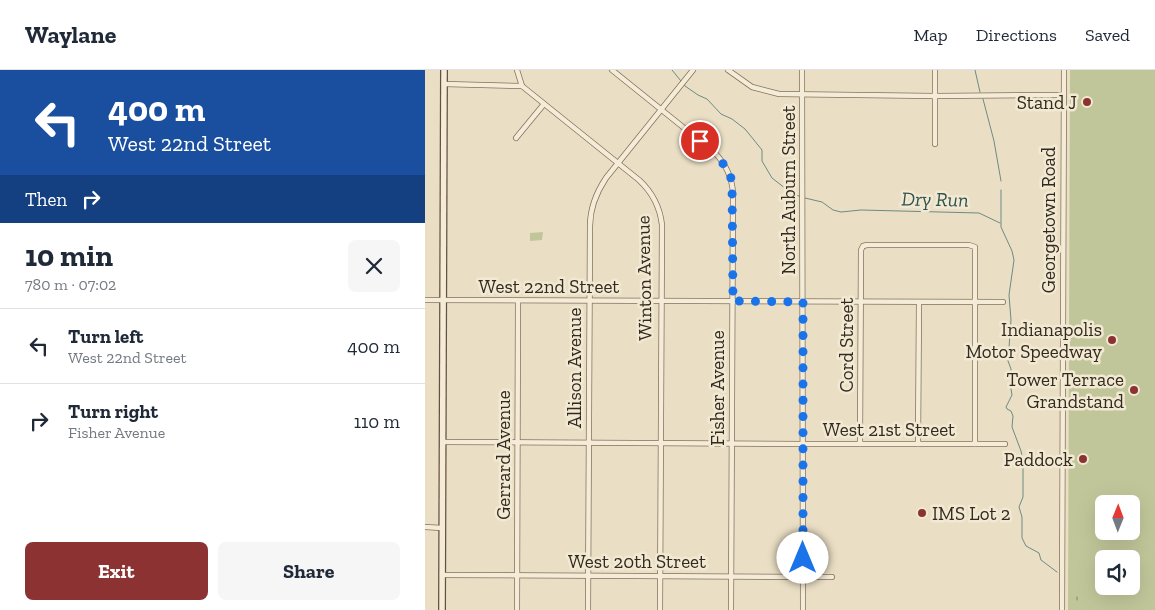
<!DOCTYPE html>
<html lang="en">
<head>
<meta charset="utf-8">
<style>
  body { margin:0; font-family:"Zilla Slab",serif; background:#f6f6f7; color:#1f2937; height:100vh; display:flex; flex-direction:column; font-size:19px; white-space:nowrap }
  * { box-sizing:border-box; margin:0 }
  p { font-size:16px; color:#747a83 }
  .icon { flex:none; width:28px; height:28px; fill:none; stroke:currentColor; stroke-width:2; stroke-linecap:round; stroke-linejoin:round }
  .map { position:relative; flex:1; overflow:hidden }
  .drawer { display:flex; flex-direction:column; background:#fff; width:425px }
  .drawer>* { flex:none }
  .guide { background:#1a4fa0; color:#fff; overflow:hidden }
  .needle { width:32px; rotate:1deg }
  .tools { position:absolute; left:670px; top:425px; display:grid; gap:10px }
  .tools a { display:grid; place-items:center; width:45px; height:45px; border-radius:8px; background:#fff; box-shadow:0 5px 20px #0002; font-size:25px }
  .pin { position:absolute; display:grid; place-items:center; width:42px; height:42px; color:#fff; margin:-21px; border:2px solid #fff; border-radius:50%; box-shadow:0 1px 5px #0007 }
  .me { position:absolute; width:55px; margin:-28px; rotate:0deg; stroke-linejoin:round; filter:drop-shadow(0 0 4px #0008) }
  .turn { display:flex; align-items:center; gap:18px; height:105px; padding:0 25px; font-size:22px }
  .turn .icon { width:65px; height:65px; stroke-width:2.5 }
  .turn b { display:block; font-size:35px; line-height:42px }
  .then { display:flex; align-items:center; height:48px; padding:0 25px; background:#0003; gap:10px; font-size:19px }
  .round { display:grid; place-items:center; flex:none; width:52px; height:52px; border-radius:8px; background:#f6f6f7 }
  .overview { display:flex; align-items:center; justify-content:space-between; height:85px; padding:0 25px }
  h1 { font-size:30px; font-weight:700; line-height:38px }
  .button { display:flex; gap:10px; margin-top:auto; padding:10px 25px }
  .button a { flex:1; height:58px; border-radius:8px; background:#8c3233; color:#fff; font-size:20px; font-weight:700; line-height:58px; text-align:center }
  .button a+a { background:#f6f6f7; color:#1f2937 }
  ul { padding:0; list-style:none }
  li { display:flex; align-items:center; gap:15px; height:75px; padding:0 25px; border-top:1px solid #e0e1e3 }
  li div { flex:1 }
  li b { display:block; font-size:19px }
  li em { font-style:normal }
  header { display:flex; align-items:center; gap:30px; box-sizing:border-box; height:70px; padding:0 25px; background:#fff; border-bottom:1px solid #e0e1e3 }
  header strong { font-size:24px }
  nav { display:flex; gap:28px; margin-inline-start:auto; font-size:18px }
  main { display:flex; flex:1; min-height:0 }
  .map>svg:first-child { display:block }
  .green { fill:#c1c69a; fill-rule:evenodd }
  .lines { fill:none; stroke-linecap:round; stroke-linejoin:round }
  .stream { stroke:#6e8a83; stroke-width:1 }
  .street-casing { stroke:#83715d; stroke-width:6 }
  .secondary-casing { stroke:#645240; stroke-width:8 }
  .street { stroke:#f5ecd7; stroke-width:4.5 }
  .secondary { stroke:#f5ecd7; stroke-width:5.5 }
  .route { stroke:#1a73e8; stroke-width:9; stroke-dasharray:0 16.2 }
  .poi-dot { fill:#8c3233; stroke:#f2e9d3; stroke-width:2 }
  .labels { text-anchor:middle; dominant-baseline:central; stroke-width:5; stroke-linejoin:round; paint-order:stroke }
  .poi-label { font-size:19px; fill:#34291f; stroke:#f2e9d3; text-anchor:end }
  .street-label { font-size:19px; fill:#34291f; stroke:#f2e9d3 }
  .water-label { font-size:20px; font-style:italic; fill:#305250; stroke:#f2e9d3 }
</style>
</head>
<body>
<header>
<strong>Waylane</strong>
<nav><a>Map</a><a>Directions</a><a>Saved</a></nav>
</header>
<main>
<section class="drawer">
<div class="guide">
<div class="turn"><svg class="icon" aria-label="left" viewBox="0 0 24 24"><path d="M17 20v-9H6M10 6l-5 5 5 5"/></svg><div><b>400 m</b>West 22nd Street</div></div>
<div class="then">Then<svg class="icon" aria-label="right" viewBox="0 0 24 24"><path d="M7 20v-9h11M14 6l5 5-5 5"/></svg></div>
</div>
<div class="overview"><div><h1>10 min</h1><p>780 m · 07:02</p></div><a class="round"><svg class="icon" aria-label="close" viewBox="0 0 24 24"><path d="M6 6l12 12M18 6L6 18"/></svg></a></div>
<ul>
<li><svg class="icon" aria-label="left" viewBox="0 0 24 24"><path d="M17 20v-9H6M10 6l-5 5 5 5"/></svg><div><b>Turn left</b><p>West 22nd Street</p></div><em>400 m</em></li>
<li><svg class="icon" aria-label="right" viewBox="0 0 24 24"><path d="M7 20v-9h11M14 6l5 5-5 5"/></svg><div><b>Turn right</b><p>Fisher Avenue</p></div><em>110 m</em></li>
</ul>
<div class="button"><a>Exit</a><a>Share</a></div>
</section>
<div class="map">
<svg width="730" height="540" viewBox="0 0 730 540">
  <rect width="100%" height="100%" fill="#eadfc5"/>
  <g class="green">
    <path d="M 645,0 L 730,0 L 730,540 L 643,540 ZM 679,434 L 706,434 L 706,461 L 679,461 ZM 679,489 L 706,489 L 706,516 L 679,516 Z"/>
    <polygon points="118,162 117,170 105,171 105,163"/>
  </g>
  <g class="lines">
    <g class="stream">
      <polyline points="247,0 260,16 273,25 282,29 296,44 307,49 320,59 337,80 337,91 347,108 365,122 376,127"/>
      <polyline points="550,0 555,22"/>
      <polyline points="558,29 569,71 576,111"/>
      <polyline points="576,120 576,157 587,181 589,190 584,225 586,250 583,291 586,299 585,313 587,325 581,337 582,339 586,341 588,346 587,357 596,381 598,391 598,427 594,437 597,447 597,468 601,476 614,483 616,490 632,502"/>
      <polyline points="380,128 397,132 408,140 416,142 436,140 554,143 575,153"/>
      <polyline points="652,530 652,527"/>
    </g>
    <g class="street-casing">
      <g id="street">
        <polyline points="92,0 97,16"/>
        <path d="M 187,0 L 289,82 C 301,94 307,107 308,123 L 306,540"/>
        <polyline points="303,0 327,17 354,24 510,26 638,25"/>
        <polyline points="377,0 378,540"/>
        <polyline points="510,0 510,74"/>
        <path d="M 19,14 L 97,16 L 214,110 C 227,122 235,137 237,155 L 235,540"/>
        <polyline points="91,68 119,34"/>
        <polyline points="0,230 578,232"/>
        <polyline points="18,372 379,374 580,374"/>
        <polyline points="435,374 436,180 438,176 442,175 544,175 550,177 550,374"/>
        <polyline points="493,374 494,232"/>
        <polyline points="0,457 17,458"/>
        <polyline points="17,505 407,507"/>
        <polyline points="92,540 93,231"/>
        <path d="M 163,540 L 165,156 C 165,138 171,123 181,108 L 268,0"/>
        <polyline points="637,540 639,0"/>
      </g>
    </g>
    <g class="secondary-casing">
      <polyline id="secondary" points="17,540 19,0"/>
    </g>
    <use href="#street" class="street"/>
    <use href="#secondary" class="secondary"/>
  </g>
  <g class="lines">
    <path class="route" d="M 275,71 C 289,83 301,93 307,111 L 308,231 L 378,232 L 378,488"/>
  </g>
  <g class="poi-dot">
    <circle cx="662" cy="32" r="5"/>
    <circle cx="687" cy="270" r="5"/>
    <circle cx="709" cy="320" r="5"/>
    <circle cx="658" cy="389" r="5"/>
    <circle cx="497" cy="443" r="5"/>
  </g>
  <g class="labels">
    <g class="poi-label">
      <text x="652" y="32">Stand J</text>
      <text x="677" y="259">Indianapolis<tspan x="677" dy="22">Motor Speedway</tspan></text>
      <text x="699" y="309">Tower Terrace<tspan x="699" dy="22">Grandstand</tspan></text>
      <text x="648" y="389">Paddock</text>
      <text x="507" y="443" text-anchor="start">IMS Lot 2</text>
    </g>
    <g class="street-label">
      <text transform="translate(363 120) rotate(-90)">North Auburn Street</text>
      <text transform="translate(623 150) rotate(-90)">Georgetown Road</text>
      <text transform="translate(219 208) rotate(-91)">Winton Avenue</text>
      <text x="124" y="216">West 22nd Street</text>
      <text transform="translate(421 275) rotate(-90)">Cord Street</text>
      <text transform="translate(149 298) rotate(-90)">Allison Avenue</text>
      <text transform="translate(292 318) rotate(-90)">Fisher Avenue</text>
      <text x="464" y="359">West 21st Street</text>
      <text transform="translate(78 385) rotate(-90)">Gerrard Avenue</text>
      <text x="212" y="491">West 20th Street</text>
    </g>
    <g class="water-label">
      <text transform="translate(510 129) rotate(1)">Dry Run</text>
    </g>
  </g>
</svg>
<div class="tools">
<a><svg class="needle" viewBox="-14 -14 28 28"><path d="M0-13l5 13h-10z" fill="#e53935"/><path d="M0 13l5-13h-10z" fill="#747a83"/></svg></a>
<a><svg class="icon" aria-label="sound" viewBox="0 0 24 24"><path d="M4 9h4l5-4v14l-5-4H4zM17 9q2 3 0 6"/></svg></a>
</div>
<div class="pin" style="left:275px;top:71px;background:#d93025"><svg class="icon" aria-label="arrive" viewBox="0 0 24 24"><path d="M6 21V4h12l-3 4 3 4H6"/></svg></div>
<svg class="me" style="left:378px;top:488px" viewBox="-20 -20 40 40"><circle r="19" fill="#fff"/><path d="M0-13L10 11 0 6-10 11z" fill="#1a73e8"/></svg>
</div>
</main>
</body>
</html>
